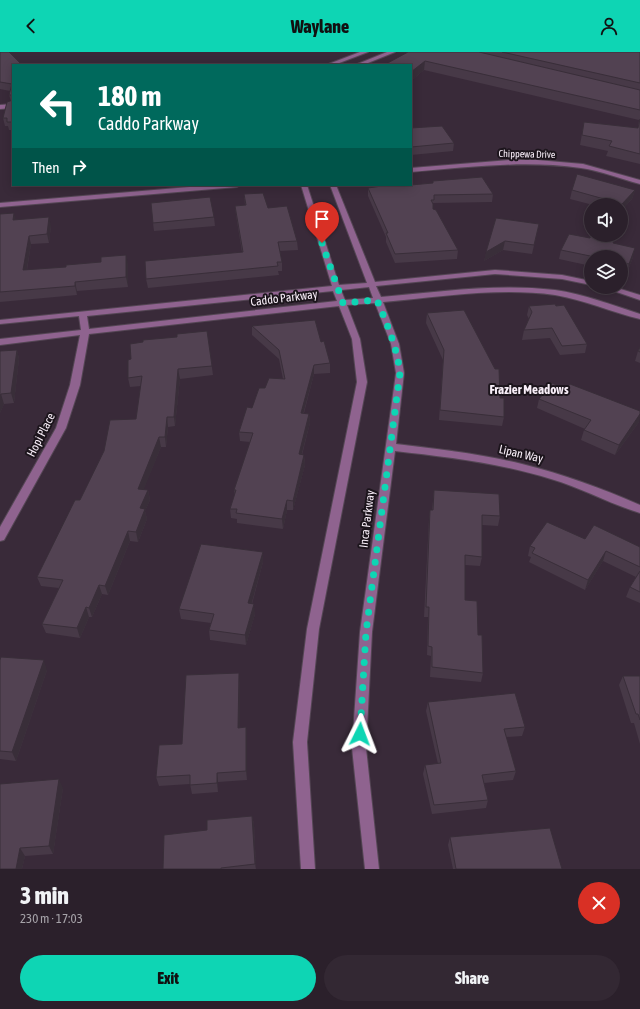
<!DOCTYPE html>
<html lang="en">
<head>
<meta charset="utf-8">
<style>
  body { margin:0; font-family:"Asap Condensed",sans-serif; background:#332833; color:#f1f3f6; height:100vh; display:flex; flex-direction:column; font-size:15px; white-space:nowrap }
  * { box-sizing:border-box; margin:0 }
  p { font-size:13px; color:#a6a3a9 }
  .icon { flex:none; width:22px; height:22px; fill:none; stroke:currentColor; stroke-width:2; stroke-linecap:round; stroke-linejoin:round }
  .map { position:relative; height:817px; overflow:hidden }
  .sheet { display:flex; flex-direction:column; background:#2b202b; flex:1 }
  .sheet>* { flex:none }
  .hud { position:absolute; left:12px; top:12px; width:400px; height:122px; border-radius:0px; box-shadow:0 2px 10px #0003,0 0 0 1px #473e47; background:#00695c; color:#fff; overflow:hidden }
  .controls { position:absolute; left:584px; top:146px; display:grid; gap:8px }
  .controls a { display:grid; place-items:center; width:44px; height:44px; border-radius:50%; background:#2b202b; box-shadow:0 2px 10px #0003,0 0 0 1px #473e47; font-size:20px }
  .pin { position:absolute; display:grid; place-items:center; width:34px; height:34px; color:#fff; margin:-41px -17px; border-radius:50% 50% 50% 0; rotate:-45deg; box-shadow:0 0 4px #0007 }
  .pin .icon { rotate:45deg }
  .me { position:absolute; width:44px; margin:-22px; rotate:3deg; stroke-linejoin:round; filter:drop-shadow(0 0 3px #0008) }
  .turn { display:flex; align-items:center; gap:14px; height:84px; padding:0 20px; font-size:18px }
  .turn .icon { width:52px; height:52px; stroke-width:2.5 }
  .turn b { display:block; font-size:28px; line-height:34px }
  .then { display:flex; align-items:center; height:38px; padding:0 20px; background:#0003; gap:8px; font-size:15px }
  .round { display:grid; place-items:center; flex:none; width:42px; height:42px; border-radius:21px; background:#332833 }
  .headline { display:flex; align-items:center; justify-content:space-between; height:68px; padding:0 20px }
  h1 { font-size:24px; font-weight:800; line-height:30px }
  .cta { display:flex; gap:8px; margin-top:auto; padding:8px 20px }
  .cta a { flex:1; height:46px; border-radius:24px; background:#0ed5b4; color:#111; font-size:16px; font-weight:800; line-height:46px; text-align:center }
  .cta a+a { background:#332833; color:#f1f3f6 }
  header { display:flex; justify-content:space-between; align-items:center; height:52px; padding:0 20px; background:#0ed5b4; color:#111; font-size:18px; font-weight:800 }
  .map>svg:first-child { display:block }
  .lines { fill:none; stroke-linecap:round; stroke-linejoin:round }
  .street-casing { stroke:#544654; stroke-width:2 }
  .street { fill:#8f638f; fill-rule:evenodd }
  .wall { fill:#473947 }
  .shaded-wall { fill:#392e39 }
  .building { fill:#524252; stroke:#392e39 }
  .route { stroke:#0ed5b4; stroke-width:7; stroke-dasharray:0 12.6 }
  .labels { text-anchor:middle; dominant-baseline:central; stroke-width:4; stroke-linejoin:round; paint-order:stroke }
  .far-street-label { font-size:10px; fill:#f9eff9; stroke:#1c151c }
  .street-label { font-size:12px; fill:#f9eff9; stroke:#1c151c }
  .neighbourhood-label { font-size:13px; font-weight:bold; fill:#f9eff9; stroke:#1c151c }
</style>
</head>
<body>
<header><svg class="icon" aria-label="back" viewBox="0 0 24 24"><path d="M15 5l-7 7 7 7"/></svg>Waylane<svg class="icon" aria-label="person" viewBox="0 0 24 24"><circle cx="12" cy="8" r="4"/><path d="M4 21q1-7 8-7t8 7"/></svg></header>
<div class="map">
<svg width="640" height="817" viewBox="0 0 640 817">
  <rect width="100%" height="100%" fill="#392a39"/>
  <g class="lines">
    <g class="street-casing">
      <g id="street">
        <polygon points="360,0 368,0 334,13 326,13"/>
        <polygon points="387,0 395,0 363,13 355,13"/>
        <polygon points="13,52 13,56 0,57 0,53"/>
        <path d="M 511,108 L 537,108 L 583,112 L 640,128 L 640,132 C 621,127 601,119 581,116 C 524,108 468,115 411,120 L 411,116 Z"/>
        <polygon points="213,133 240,133 237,135 0,155 0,151"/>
        <path d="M 301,133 L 307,133 L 339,233 L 367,231 L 330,133 L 336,133 L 375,230 L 495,218 L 562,223 L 591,229 L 591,233 L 562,227 L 495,222 L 376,234 L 381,245 C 438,240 497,231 555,238 C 584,242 612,253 640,262 L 640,267 C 611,260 585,248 555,243 C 499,235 439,245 383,250 L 399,292 L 404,321 L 396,392 C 438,397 481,402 522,412 C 563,422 601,436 640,453 L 640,461 C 610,452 582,436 551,427 C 500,411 447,405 395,399 L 372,580 L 366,696 L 379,817 L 365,817 L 352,696 L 360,580 L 396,321 L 391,292 L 375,251 L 347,253 L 360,287 L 367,330 L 319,577 L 307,690 L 315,817 L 301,817 L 293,690 L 307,577 L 357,330 L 352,287 L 339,254 L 89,282 L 80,333 L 66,376 L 4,488 L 0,489 L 0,475 L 56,376 L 70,333 L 80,283 L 0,293 L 0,287 L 81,278 L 79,264 L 0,272 L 0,268 L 332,234 ZM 369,235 L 373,246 L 345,248 L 341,238 ZM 333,239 L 337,249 L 89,277 L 87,264 Z"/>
        <polygon points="602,235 614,235 640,243 640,248"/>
      </g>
    </g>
    <use href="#street" class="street"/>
  </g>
  <g class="wall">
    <polygon points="0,0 13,13 13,78 9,78 8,74 5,74 3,66 11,49 9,43 10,39 0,37"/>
    <polygon points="408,0 640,0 640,112 606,104 608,99 580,93 584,70 638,76 639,68 424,18 411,29 411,13"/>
    <polygon points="411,76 454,91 453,99 411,103"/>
    <polygon points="377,133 411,133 493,142 492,150 433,151 433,157 458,198 457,207 395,211 386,190 386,185 368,144 368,136 378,135"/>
    <polygon points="572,138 635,138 632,147 621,159 621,153 593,153 570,147"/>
    <polygon points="244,142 268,156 297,189 298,198 280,199 282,210 282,219 278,219 279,223 148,236 146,227 242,200 236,163 235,154 245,153"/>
    <polygon points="0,162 16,168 51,174 49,191 31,192 27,218 128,212 128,235 77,239 77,243 0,250"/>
    <polygon points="214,165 215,174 154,179 153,171"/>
    <polygon points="496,166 539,172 532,202 503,198 484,209"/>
    <polygon points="613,191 633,205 627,221 621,220 621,205 591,205 591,214 559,207 561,198"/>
    <polygon points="529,254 556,254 587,292 585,301 560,303 550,286 522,288 524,278 529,267 527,263"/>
    <polygon points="427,261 500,346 504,365 502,374 439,368 443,308 426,271"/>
    <polygon points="252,274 321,290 330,311 330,321 314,322 304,361 309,362 310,371 302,403 304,403 305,413 293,458 287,458 283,477 237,471 237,467 231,466 230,457 235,443 234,438 250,390 240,389 239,380 252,356 265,336 283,327 279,307 252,283"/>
    <polygon points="207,279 213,323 180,327 175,374 168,375 166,395 161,395 143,438 148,438 150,448 145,459 147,467 138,490 130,489 108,543 102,542 92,565 89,565 80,586 46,581 42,572 59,536 41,534 37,525 80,448 136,367 141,334 130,335 128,326 131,307 143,290 177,285"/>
    <polygon points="640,295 640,311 635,309 638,299"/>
    <polygon points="17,298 19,307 14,351 4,352 0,361 0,299"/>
    <polygon points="539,347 639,370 615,403 581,388 584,378 585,377 537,356"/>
    <polygon points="434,438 500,464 498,474 482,473 482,505 480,514 465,513 465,548 478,583 483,621 481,630 430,625 431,604 427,603 428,565 424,565 429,467 430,458 432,458"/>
    <polygon points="585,487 640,495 640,551 626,545 630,535 636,525 603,509 585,538 529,510 531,505 528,504 530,494"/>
    <polygon points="263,510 252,552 255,562 246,593 210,588 209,578 211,571 181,567 179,557"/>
    <polygon points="0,608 47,618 16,709 0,707"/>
    <polygon points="623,624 640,624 640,692 634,671 631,671 619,633"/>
    <polygon points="240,630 240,676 246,675 247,684 247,728 218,730 218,740 192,742 190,732 159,734 156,725 182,692"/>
    <polygon points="428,650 525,675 522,684 506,685 516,719 513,728 484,731 488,748 486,756 432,762 423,722 425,713 438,712 426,659"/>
    <polygon points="63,736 53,802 25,804 22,817 0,817"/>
    <polygon points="252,764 254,772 256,817 163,817 207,778"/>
    <polygon points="450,785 562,817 453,817 448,793"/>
  </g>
  <g class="shaded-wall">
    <polygon points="425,9 424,18 411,29 411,20"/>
    <polygon points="635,138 632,147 621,159 622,152"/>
    <polygon points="14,161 17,170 13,168"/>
    <polygon points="49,165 51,174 49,191 47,182"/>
    <polygon points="29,184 31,192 25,228 23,218"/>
    <polygon points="505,189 503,198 484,209 486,200"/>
    <polygon points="635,196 633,205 627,221 629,212"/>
    <polygon points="126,203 128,212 128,235 126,225"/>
    <polygon points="75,230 77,239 77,243 75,234"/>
    <polygon points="17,298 19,307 14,351 11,341"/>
    <polygon points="314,313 314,322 301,370 301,361"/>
    <polygon points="178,317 180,327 175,374 174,365"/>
    <polygon points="1,342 4,352 0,361 0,344"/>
    <polygon points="309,362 310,371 299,412 299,402"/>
    <polygon points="640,362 640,365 639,370 615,403 619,393"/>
    <polygon points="167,365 168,375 166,395 165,385"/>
    <polygon points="159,385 161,395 140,447 138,437"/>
    <polygon points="304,403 305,413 293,458 293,449"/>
    <polygon points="148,438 150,448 145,459 147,467 138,490 136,480 140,456"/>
    <polygon points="287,448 287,458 283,477 282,467"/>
    <polygon points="128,479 130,489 108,543 105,534"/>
    <polygon points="606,499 603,509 585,538 588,528"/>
    <polygon points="263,500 263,510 249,561 248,551"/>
    <polygon points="99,533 102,542 92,565 89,556"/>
    <polygon points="254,552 255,562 246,593 245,583"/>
    <polygon points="86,555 89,565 80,586 77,576"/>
    <polygon points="44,608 47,618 16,709 12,700"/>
    <polygon points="239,621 240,630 240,685 238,676"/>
    <polygon points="246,675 247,684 247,728 246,719"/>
    <polygon points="217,721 218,730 218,740 217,731"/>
    <polygon points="59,727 63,736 53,802 49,794"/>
    <polygon points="252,764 254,772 256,817 255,812"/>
    <polygon points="20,796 25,804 22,817 16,817"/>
  </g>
  <g class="building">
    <polygon points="0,0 9,0 22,13 13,13 13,70 7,70 7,66 3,66 7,50 13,48 12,43 9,43 12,32 0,30"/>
    <polygon points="408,0 479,0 640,38 640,58 425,9 411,20 411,13 384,13"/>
    <polygon points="502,0 640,0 640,31"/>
    <polygon points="374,11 384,13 372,13"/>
    <polygon points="640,67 640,102 609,94 612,89 582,83 584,70 638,76"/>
    <polygon points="442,74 454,91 411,95 411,76"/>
    <polygon points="577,122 635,138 622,152 572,138"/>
    <polygon points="482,125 493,142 434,143 434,148 431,148 433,152 433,157 436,158 458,198 395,202 386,181 388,181 368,136 382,134 382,133 411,133 433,131 433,129"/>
    <polygon points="263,141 268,156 287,154 297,189 278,190 282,210 277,210 278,214 146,227 145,209 243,200 235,154 246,153 244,142"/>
    <polygon points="210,145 214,165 153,171 151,151"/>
    <polygon points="14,161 13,168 49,165 47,182 29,184 23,218 66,215 66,213 101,210 101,205 126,203 126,225 75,230 75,234 0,240 0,162"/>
    <polygon points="496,166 539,172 534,193 505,189 486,200"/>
    <polygon points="569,182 590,186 591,183 614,188 613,191 635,196 629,212 621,210 621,205 595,205 561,198"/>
    <polygon points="555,252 556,254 564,253 587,292 562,294 552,276 524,278 532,260 529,254"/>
    <polygon points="464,258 495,317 499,317 500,346 504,346 504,365 440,358 444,298 427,261"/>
    <polygon points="315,268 321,290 324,289 330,311 314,313 301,361 309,362 299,402 304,403 293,449 287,448 282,467 236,461 237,457 230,457 236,438 234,438 253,381 239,380 247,355 252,356 259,336 265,336 269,326 285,327 279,298 252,274"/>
    <polygon points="207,279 212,314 178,317 174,365 167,365 165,385 159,385 138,437 148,438 140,456 145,457 136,480 128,479 105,534 99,533 89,556 86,555 77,576 42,572 63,528 37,525 75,448 80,448 104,399 110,368 136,367 142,324 128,326 128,308 131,307 130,292 143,290 143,288 177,285 177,282"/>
    <polygon points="640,295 640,300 638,299"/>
    <polygon points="17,298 11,341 1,342 0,344 0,299"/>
    <polygon points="552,331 566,337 570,332 640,359 640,362 619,393 584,378 591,368 539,347"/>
    <polygon points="434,438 499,442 500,464 482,463 482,505 465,503 465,548 477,549 478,583 482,583 483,621 432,615 432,595 428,594 429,555 426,555 430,458 433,458"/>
    <polygon points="547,470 585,487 594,473 640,495 640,515 606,499 588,528 532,501 535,496 530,494"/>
    <polygon points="201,492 263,500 248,551 254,552 245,583 209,578 214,562 179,557"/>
    <polygon points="640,519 640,540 630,535"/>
    <polygon points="1,605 44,608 12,700 0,699 0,608"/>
    <polygon points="239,621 238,676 246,675 246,719 217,721 217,731 190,733 190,723 156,725 159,693 182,692 186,623"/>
    <polygon points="623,624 640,624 640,668 638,662 636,662"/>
    <polygon points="515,641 525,675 504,677 516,719 482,723 488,748 434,753 425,713 441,711 428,650"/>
    <polygon points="59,727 49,794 20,796 16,817 0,817 0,732"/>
    <polygon points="252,764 255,812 221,816 221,817 163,817 164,783 207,778 207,768"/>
    <polygon points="550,776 562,817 456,817 450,785"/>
  </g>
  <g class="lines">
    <path class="route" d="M 322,191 L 343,251 L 377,248 C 387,272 397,295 400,321 L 366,580 L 360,682"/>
  </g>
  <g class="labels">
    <g class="far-street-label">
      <text transform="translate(527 102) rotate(1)">Chippewa Drive</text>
    </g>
    <g class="street-label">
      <text transform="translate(284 246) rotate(-7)">Caddo Parkway</text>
      <text transform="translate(41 383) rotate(-63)">Hopi Place</text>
      <text transform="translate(521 402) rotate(13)">Lipan Way</text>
      <text transform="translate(367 467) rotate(-83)">Inca Parkway</text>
    </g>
    <g class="neighbourhood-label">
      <text x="529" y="337">Frazier Meadows</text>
    </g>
  </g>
</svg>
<div class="controls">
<a><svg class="icon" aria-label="sound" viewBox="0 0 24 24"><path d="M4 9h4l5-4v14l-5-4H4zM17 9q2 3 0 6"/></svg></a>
<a><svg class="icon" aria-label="layers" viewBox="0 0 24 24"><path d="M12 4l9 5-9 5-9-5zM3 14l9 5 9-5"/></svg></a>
</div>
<div class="pin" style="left:322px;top:191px;background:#d93025"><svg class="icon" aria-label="arrive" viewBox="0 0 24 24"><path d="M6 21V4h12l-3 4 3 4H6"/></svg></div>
<svg class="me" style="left:360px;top:682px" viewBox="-20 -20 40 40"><path d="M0-17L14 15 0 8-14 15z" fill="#0ed5b4" stroke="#fff" stroke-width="4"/></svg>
<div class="hud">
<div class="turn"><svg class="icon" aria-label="left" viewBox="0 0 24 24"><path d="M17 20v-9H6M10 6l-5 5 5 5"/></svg><div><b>180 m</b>Caddo Parkway</div></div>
<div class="then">Then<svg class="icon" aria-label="right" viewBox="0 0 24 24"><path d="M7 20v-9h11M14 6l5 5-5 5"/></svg></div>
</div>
</div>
<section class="sheet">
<div class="headline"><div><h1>3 min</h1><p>230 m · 17:03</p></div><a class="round" style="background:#d93025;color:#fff"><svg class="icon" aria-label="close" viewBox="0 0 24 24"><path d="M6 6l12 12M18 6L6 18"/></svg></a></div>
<div class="cta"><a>Exit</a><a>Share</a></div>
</section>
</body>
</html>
